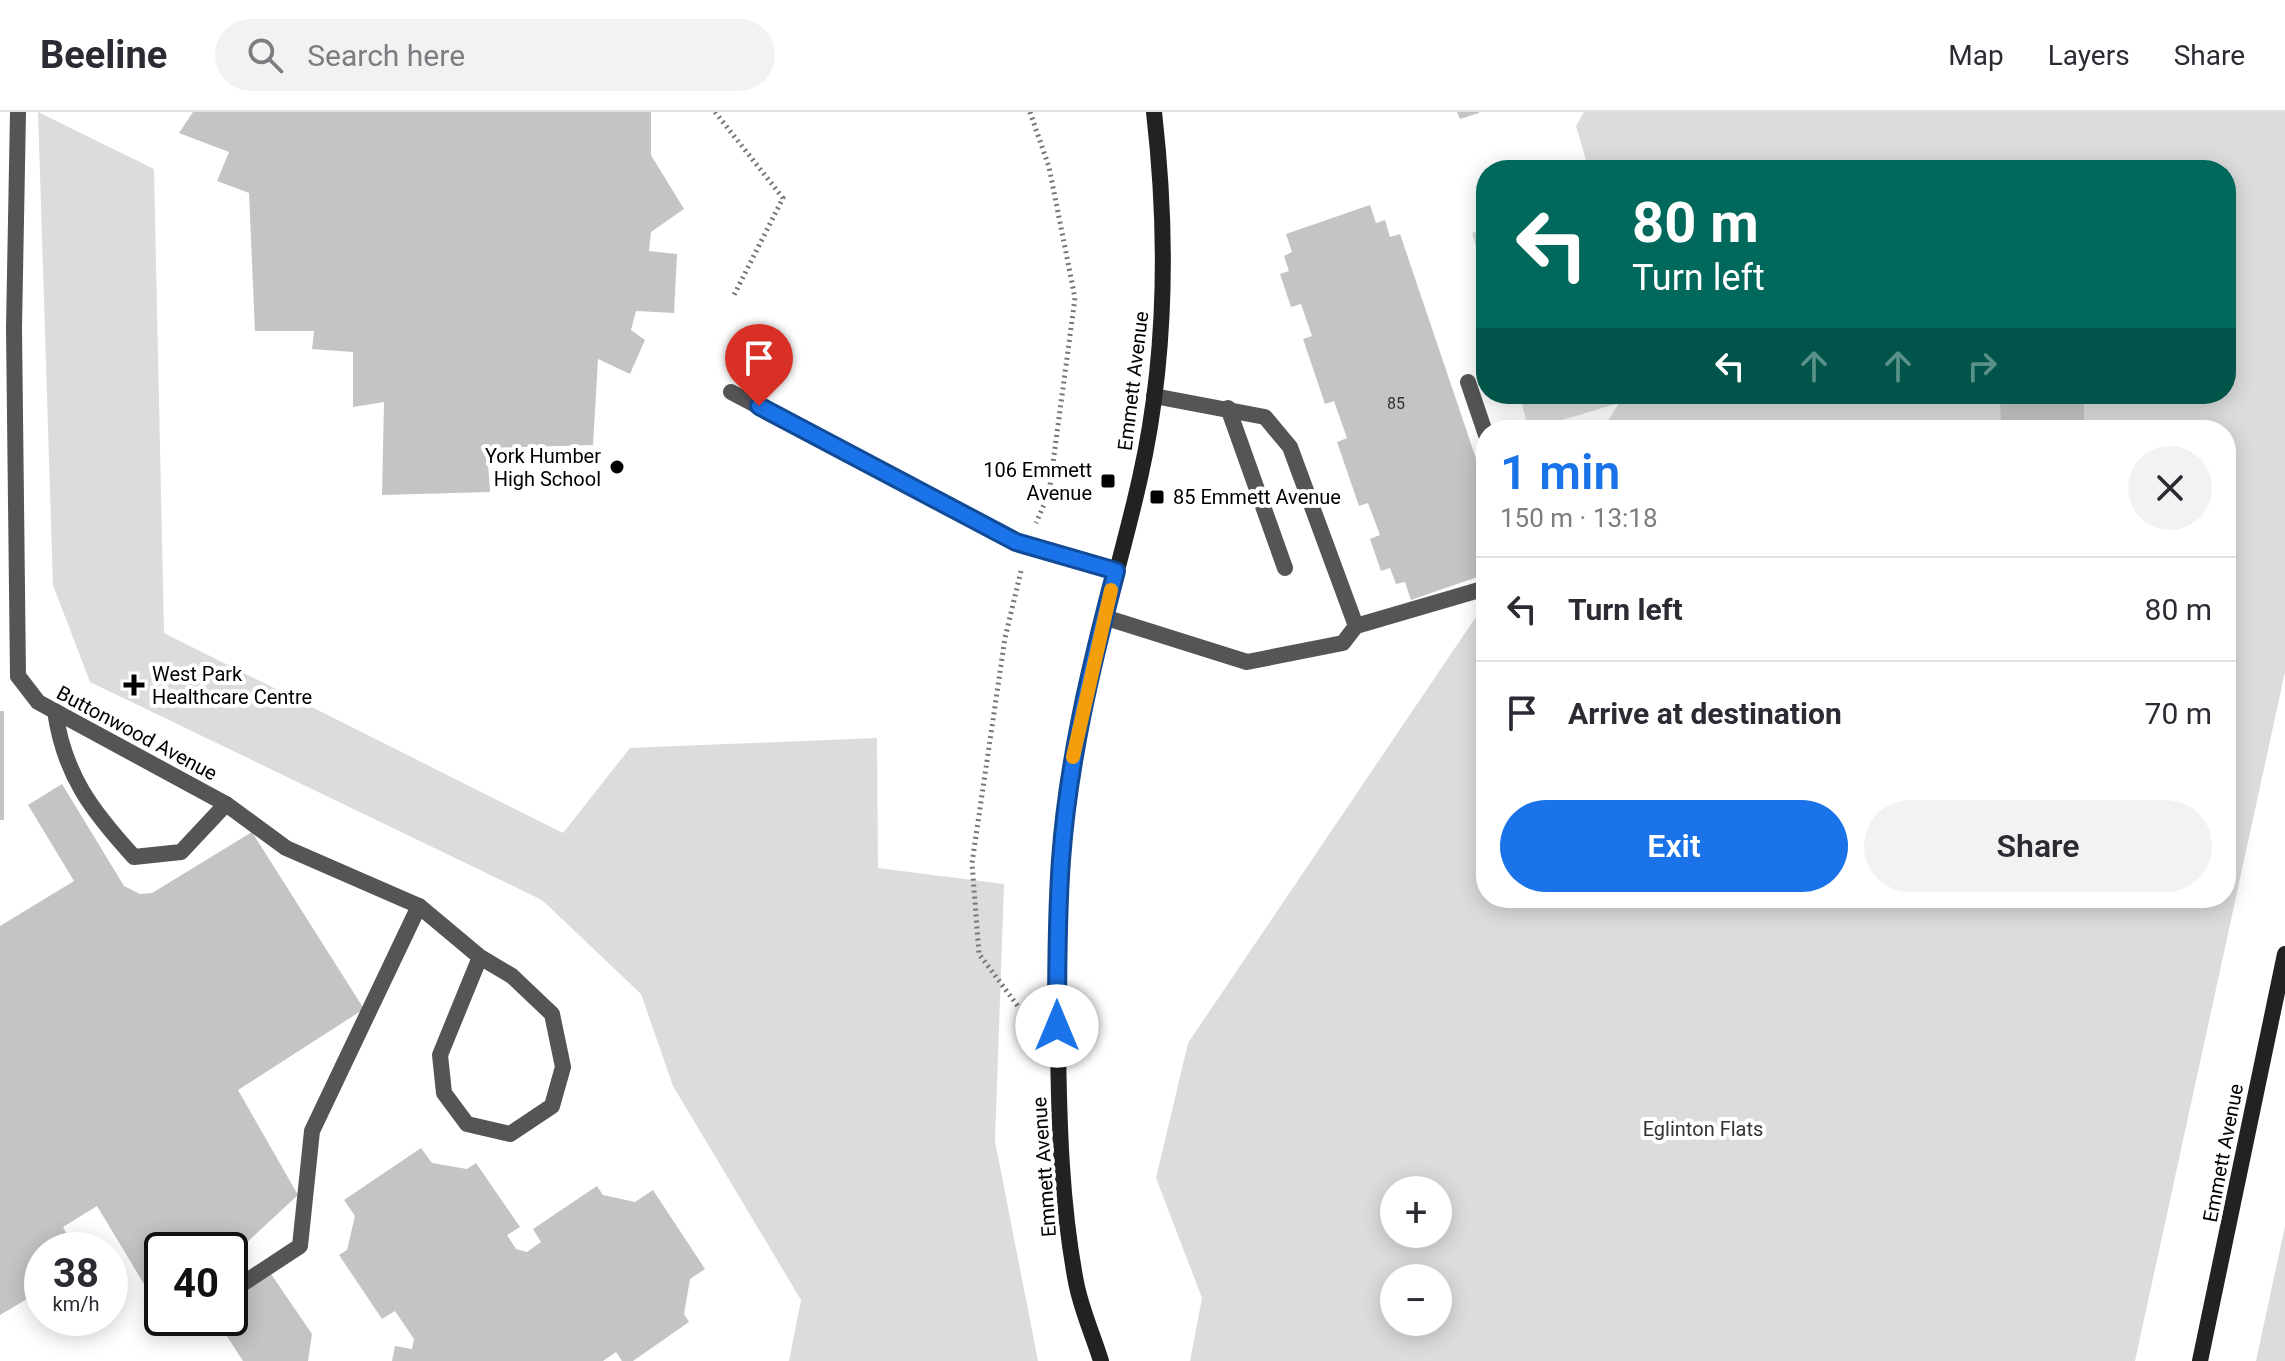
<!DOCTYPE html>
<html lang="en">
<head>
<meta charset="utf-8">
<style>
  body { margin:0; font-family:Roboto,sans-serif; background:#f2f2f3; color:#2b2b33; height:100vh; display:flex; flex-direction:column; font-size:30px; white-space:nowrap }
  * { box-sizing:border-box; margin:0 }
  p { font-size:26px; color:#7c7c81 }
  .icon { flex:none; width:44px; height:44px; fill:none; stroke:currentColor; stroke-width:2; stroke-linecap:round; stroke-linejoin:round }
  .map { position:relative; flex:1; overflow:hidden }
  .sheet { position:absolute; left:1476px; top:308px; width:760px; height:488px; display:flex; flex-direction:column; background:#fff; border-radius:32px; box-shadow:0 4px 20px #0003 }
  .sheet>* { flex:none }
  .banner { position:absolute; left:1476px; top:48px; width:760px; height:244px; border-radius:32px; box-shadow:0 4px 20px #0003; background:#00695c; color:#fff; overflow:hidden }
  .tools { position:absolute; left:1380px; top:1064px; display:grid; gap:16px }
  .tools a { display:grid; place-items:center; width:72px; height:72px; border-radius:50%; background:#fff; box-shadow:0 4px 20px #0003; font-size:40px }
  .speed { position:absolute; left:24px; top:1120px; display:flex; gap:16px; font-size:40px; font-weight:700; text-align:center }
  .speed>* { display:grid; place-content:center; width:104px; height:104px; border-radius:50%; background:#fff; box-shadow:0 4px 20px #0003; line-height:1 }
  .speed small { font-size:20px; font-weight:400 }
  .speed .limit { border:4px solid #111; border-radius:12px; background:#fff; color:#111 }
  .pin { position:absolute; display:grid; place-items:center; width:68px; height:68px; color:#fff; margin:-82px -34px; border-radius:50% 50% 50% 0; rotate:-45deg; box-shadow:0 0 8px #0007 }
  .pin .icon { rotate:45deg }
  .me { position:absolute; width:88px; margin:-44px; rotate:0deg; stroke-linejoin:round; filter:drop-shadow(0 0 6px #0008) }
  .turn { display:flex; align-items:center; gap:28px; height:168px; padding:0 24px; font-size:36px }
  .turn .icon { width:104px; height:104px; stroke-width:2.5 }
  .turn b { display:block; font-size:56px; line-height:68px }
  .lanes { display:flex; align-items:center; height:76px; padding:0 24px; background:#0003; justify-content:center; gap:40px; direction:ltr }
  .lanes .off { opacity:.35 }
  .round { display:grid; place-items:center; flex:none; width:84px; height:84px; border-radius:42px; background:#f2f2f3 }
  .overview { display:flex; align-items:center; justify-content:space-between; height:136px; padding:0 24px }
  h1 { font-size:48px; font-weight:600; line-height:60px; color:#1a73e8 }
  .cta { display:flex; gap:16px; margin-top:auto; padding:16px 24px }
  .cta a { flex:1; height:92px; border-radius:48px; background:#1a73e8; color:#fff; font-size:32px; font-weight:600; line-height:92px; text-align:center }
  .cta a+a { background:#f2f2f3; color:#2b2b33 }
  ul { padding:0; list-style:none }
  li { display:flex; align-items:center; gap:24px; height:104px; padding:0 24px; border-top:2px solid #e1e1e2 }
  li div { flex:1 }
  li b { display:block; font-size:30px }
  li em { font-style:normal }
  header { display:flex; align-items:center; gap:48px; box-sizing:border-box; height:112px; padding:0 40px; background:#fff; border-bottom:2px solid #e1e1e2 }
  header strong { font-size:38px }
  nav { display:flex; gap:44px; margin-inline-start:auto; font-size:28px }
  .search { width:560px; height:72px; background:#f2f2f3; display:flex; align-items:center; gap:20px; box-sizing:border-box; padding:0 28px; border-radius:44px; color:#7c7c81; font-size:30px }
  .map>svg:first-child { display:block }
  .green { fill:#dcdcdc; fill-rule:evenodd }
  .building { fill:#c4c4c4 }
  .lines { fill:none; stroke-linecap:round; stroke-linejoin:round }
  .path { stroke:#777; stroke-width:5; stroke-dasharray:2 4; stroke-linecap:butt }
  .lane { stroke:#555; stroke-width:16 }
  .street { stroke:#555; stroke-width:16 }
  .secondary { stroke:#222; stroke-width:16 }
  .route-casing { stroke:#114b97; stroke-width:20 }
  .route { stroke:#1a73e8; stroke-width:14 }
  .slow { stroke:#f59e0b; stroke-width:14 }
  .poi-dot { fill:#000; stroke:#fff; stroke-width:3 }
  .labels { text-anchor:middle; dominant-baseline:central; stroke-width:8; stroke-linejoin:round; paint-order:stroke }
  .number-label { font-size:16px; fill:#313131 }
  .street-label { font-size:20px; fill:#000; stroke:#fff }
  .poi-label { font-size:20px; fill:#000; stroke:#fff; text-anchor:end }
  .park-label { font-size:20px; fill:#333; stroke:#fff }
</style>
</head>
<body>
<header>
<strong>Beeline</strong>
<div class="search"><svg class="icon" aria-label="search" viewBox="0 0 24 24"><circle cx="10" cy="10" r="6"/><path d="M15 15l6 6"/></svg>Search here</div>
<nav><a>Map</a><a>Layers</a><a>Share</a></nav>
</header>
<div class="map">
<svg width="2285" height="1249" viewBox="0 0 2285 1249">
  <rect width="100%" height="100%" fill="#fff"/>
  <g class="green">
    <polygon points="38,0 154,57 164,521 563,721 630,636 877,626 878,756 1004,772 995,1029 1038,1249 789,1249 801,1188 673,974 641,882 542,788 90,570 53,473"/>
    <path d="M 1584,0 L 2285,0 L 2285,560 L 2135,1249 L 1190,1249 L 1202,1186 L 1156,1066 L 1188,931 L 1486,490 L 1486,786 L 2226,786 L 2226,318 L 1602,318 L 1619,291 L 1529,318 L 1519,282 L 1619,282 L 1621,289 L 1626,282 L 2226,282 L 2226,58 L 1589,58 L 1576,14 ZM 1394,1078 L 1438,1078 L 1438,1122 L 1394,1122 ZM 1394,1166 L 1438,1166 L 1438,1210 L 1394,1210 Z"/>
    <polygon points="1486,116 1486,170 1472,121"/>
    <polygon points="2285,1114 2285,1249 2256,1249"/>
  </g>
  <g class="building">
    <polygon points="193,0 651,0 651,43 684,97 651,120 649,139 677,142 674,201 636,199 631,218 645,228 630,262 598,247 593,333 487,336 490,380 382,383 384,290 353,295 353,240 312,237 314,219 255,219 249,81 217,69 229,40 179,21"/>
    <polygon points="1457,0 1479,0 1479,1 1460,7"/>
    <polygon points="1370,93 1376,111 1385,108 1390,125 1400,122 1486,376 1486,462 1411,488 1405,470 1396,472 1390,456 1381,459 1370,427 1380,423 1368,391 1359,394 1337,330 1347,326 1334,289 1325,292 1303,227 1312,224 1301,192 1291,195 1280,162 1289,159 1284,144 1292,140 1286,122"/>
    <polygon points="2000,282 2084,282 2084,318 2001,318"/>
    <rect x="0" y="599" width="4" height="109"/>
    <polygon points="62,672 124,774 140,782 152,781 252,720 364,897 238,978 298,1083 230,1146 230,1138 162,1138 162,1202 97,1094 63,1115 76,1138 42,1138 42,1178 0,1203 0,814 74,769 28,693"/>
    <polygon points="421,1036 432,1051 467,1057 476,1051 520,1115 507,1123 516,1137 527,1140 541,1130 533,1117 597,1074 603,1083 635,1090 653,1078 705,1157 690,1167 684,1202 689,1210 633,1249 622,1249 616,1240 603,1249 392,1249 395,1234 412,1237 414,1227 395,1199 382,1207 339,1143 347,1138 355,1104 344,1088"/>
    <polygon points="271,1162 312,1222 308,1249 243,1249 215,1206 230,1206 230,1189"/>
  </g>
  <g class="lines">
    <g class="path">
      <polyline points="715,0 783,86 734,183"/>
      <polyline points="1030,0 1049,55 1075,186 1049,381 1036,411"/>
      <polyline points="1021,459 1005,526 972,751 979,842 1029,909"/>
    </g>
    <g class="lane">
      <polyline points="1468,270 1486,323"/>
      <polyline points="731,280 1016,430 1116,459"/>
      <polyline points="1154,284 1265,305 1290,335 1356,514"/>
      <polyline points="1228,296 1285,456"/>
      <polyline points="1104,505 1247,550 1343,531 1356,514 1486,476"/>
      <polyline points="18,564 38,590 226,692 286,736 419,794 480,845 512,864 552,902 563,955 552,994 510,1022 467,1012 444,981 440,943 480,845"/>
      <path d="M 55,599 C 64,663 92,699 134,745 L 181,740 L 226,692"/>
      <polyline points="230,1180 300,1134 312,1019 419,794"/>
    </g>
    <polyline class="street" points="18,564 14,216 18,0"/>
    <g class="secondary">
      <path d="M 1101,1249 C 1093,1223 1081,1197 1076,1170 C 1061,1091 1059,1010 1058,930 C 1056,826 1058,722 1078,620 C 1094,534 1121,451 1140,366 C 1167,246 1168,122 1154,0"/>
      <polyline points="2200,1249 2285,842"/>
    </g>
  </g>
  <g class="lines">
    <g class="route-casing">
      <path id="route" d="M 759,294 L 1016,430 L 1116,459 C 1091,554 1068,650 1061,748 C 1057,803 1057,859 1057,914"/>
    </g>
    <use href="#route" class="route"/>
    <polyline class="slow" points="1073,645 1111,478"/>
  </g>
  <g class="poi-dot">
    <circle cx="617" cy="355" r="8"/>
    <rect x="1100" y="361" width="16" height="16" rx="4"/>
    <rect x="1149" y="377" width="16" height="16" rx="4"/>
    <path d="M130 561h8v8h8v8h-8v8h-8v-8h-8v-8h8z"/>
  </g>
  <g class="labels">
    <g class="number-label">
      <text x="1396" y="291">85</text>
    </g>
    <g class="street-label">
      <text transform="translate(1133 269) rotate(-83)">Emmett Avenue</text>
      <text transform="translate(137 621) rotate(28)">Buttonwood Avenue</text>
      <text transform="translate(2223 1041) rotate(-79)">Emmett Avenue</text>
      <text transform="translate(1044 1055) rotate(-94)">Emmett Avenue</text>
    </g>
    <g class="poi-label">
      <text x="601" y="344">York Humber<tspan x="601" dy="23">High School</tspan></text>
      <text x="1092" y="358">106 Emmett<tspan x="1092" dy="23">Avenue</tspan></text>
      <text x="1173" y="385" text-anchor="start">85 Emmett Avenue</text>
      <text x="152" y="562" text-anchor="start">West Park<tspan x="152" dy="23">Healthcare Centre</tspan></text>
    </g>
    <g class="park-label">
      <text x="1703" y="1017">Eglinton Flats</text>
    </g>
  </g>
</svg>
<div class="tools">
<a>+</a>
<a>−</a>
</div>
<div class="speed"><div>38<small>km/h</small></div><div class="limit">40</div></div>
<div class="pin" style="left:759px;top:294px;background:#d93025"><svg class="icon" aria-label="arrive" viewBox="0 0 24 24"><path d="M6 21V4h12l-3 4 3 4H6"/></svg></div>
<svg class="me" style="left:1057px;top:914px" viewBox="-20 -20 40 40"><circle r="19" fill="#fff"/><path d="M0-13L10 11 0 6-10 11z" fill="#1a73e8"/></svg>
<div class="banner">
<div class="turn"><svg class="icon" aria-label="left" viewBox="0 0 24 24"><path d="M17 20v-9H6M10 6l-5 5 5 5"/></svg><div><b>80 m</b>Turn left</div></div>
<div class="lanes"><svg class="icon" aria-label="left" viewBox="0 0 24 24"><path d="M17 20v-9H6M10 6l-5 5 5 5"/></svg><svg class="icon off" aria-label="ahead" viewBox="0 0 24 24"><path d="M12 20V5M6 11l6-6 6 6"/></svg><svg class="icon off" aria-label="ahead" viewBox="0 0 24 24"><path d="M12 20V5M6 11l6-6 6 6"/></svg><svg class="icon off" aria-label="right" viewBox="0 0 24 24"><path d="M7 20v-9h11M14 6l5 5-5 5"/></svg></div>
</div>
<section class="sheet">
<div class="overview"><div><h1>1 min</h1><p>150 m · 13:18</p></div><a class="round"><svg class="icon" aria-label="close" viewBox="0 0 24 24"><path d="M6 6l12 12M18 6L6 18"/></svg></a></div>
<ul>
<li><svg class="icon" aria-label="left" viewBox="0 0 24 24"><path d="M17 20v-9H6M10 6l-5 5 5 5"/></svg><div><b>Turn left</b></div><em>80 m</em></li>
<li><svg class="icon" aria-label="arrive" viewBox="0 0 24 24"><path d="M6 21V4h12l-3 4 3 4H6"/></svg><div><b>Arrive at destination</b></div><em>70 m</em></li>
</ul>
<div class="cta"><a>Exit</a><a>Share</a></div>
</section>
</div>
</body>
</html>
